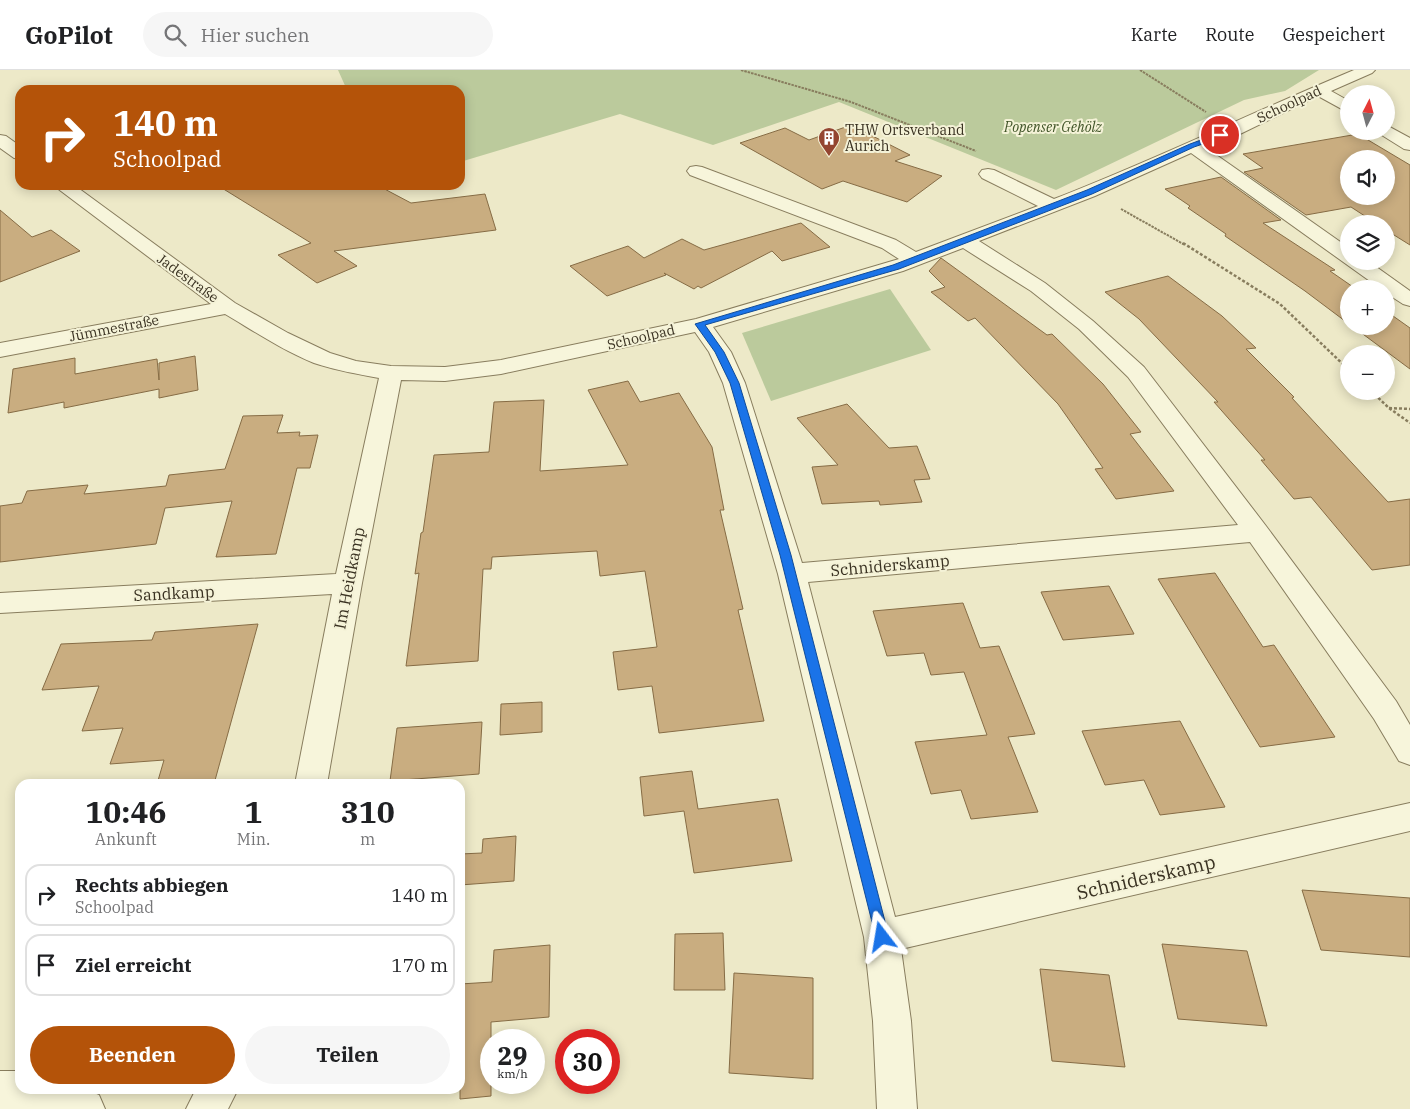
<!DOCTYPE html>
<html lang="de">
<head>
<meta charset="utf-8">
<style>
  body { margin:0; font-family:"IBM Plex Serif",serif; background:#f6f6f6; color:#202124; height:100vh; display:flex; flex-direction:column; font-size:19px; white-space:nowrap }
  * { box-sizing:border-box; margin:0 }
  p { font-size:16px; color:#757577 }
  .icon { flex:none; width:28px; height:28px; fill:none; stroke:currentColor; stroke-width:2; stroke-linecap:round; stroke-linejoin:round }
  .map { position:relative; flex:1; overflow:hidden }
  .panel { position:absolute; left:15px; top:709px; width:450px; height:315px; display:flex; flex-direction:column; background:#fff; border-radius:15px; box-shadow:0 2px 12px #0003 }
  .panel>* { flex:none }
  .guide { position:absolute; left:15px; top:15px; width:450px; height:105px; border-radius:15px; box-shadow:0 2px 12px #0003; background:#b45309; color:#fff; overflow:hidden }
  .needle { width:32px; rotate:6deg }
  .controls { position:absolute; left:1340px; top:15px; display:grid; gap:10px }
  .controls a { display:grid; place-items:center; width:55px; height:55px; border-radius:50%; background:#fff; box-shadow:0 2px 12px #0003; font-size:25px }
  .speed { position:absolute; left:480px; top:959px; display:flex; gap:10px; font-size:25px; font-weight:700; text-align:center }
  .speed>* { display:grid; place-content:center; width:65px; height:65px; border-radius:50%; background:#fff; box-shadow:0 2px 12px #0003; line-height:1 }
  .speed small { font-size:12px; font-weight:400 }
  .speed .limit { border:8px solid #d22; background:#fff; color:#111 }
  .pin { position:absolute; display:grid; place-items:center; width:42px; height:42px; color:#fff; margin:-21px; border:2px solid #fff; border-radius:50%; box-shadow:0 1px 5px #0007 }
  .me { position:absolute; width:55px; margin:-28px; rotate:346deg; stroke-linejoin:round; filter:drop-shadow(0 0 4px #0008) }
  .turn { display:flex; align-items:center; gap:18px; height:105px; padding:0 15px; font-size:22px }
  .turn .icon { width:65px; height:65px; stroke-width:2.5 }
  .turn b { display:block; font-size:35px; line-height:42px }
  .eta { display:flex; justify-content:space-evenly; align-items:center; height:85px; text-align:center }
  .eta b { font-size:30px; font-weight:800; line-height:35px }
  .button { display:flex; gap:10px; margin-top:auto; padding:10px 15px }
  .button a { flex:1; height:58px; border-radius:30px; background:#b45309; color:#fff; font-size:20px; font-weight:800; line-height:58px; text-align:center }
  .button a+a { background:#f6f6f6; color:#202124 }
  ul { padding:0; list-style:none }
  li { display:flex; align-items:center; gap:15px; height:62px; margin:0 10px 8px; padding:0 5px; border:2px solid #e0e0e0; border-radius:15px }
  li div { flex:1 }
  li b { display:block; font-size:19px }
  li em { font-style:normal }
  header { display:flex; align-items:center; gap:30px; box-sizing:border-box; height:70px; padding:0 25px; background:#fff; border-bottom:1px solid #e0e0e0 }
  header strong { font-size:24px }
  nav { display:flex; gap:28px; margin-inline-start:auto; font-size:18px }
  .search { width:350px; height:45px; background:#f6f6f6; display:flex; align-items:center; gap:12px; box-sizing:border-box; padding:0 18px; border-radius:28px; color:#757577; font-size:19px }
  .map>svg:first-child { display:block }
  .green { fill:#bbca9c }
  .building { fill:#c9ad80; stroke:#866c45; fill-rule:evenodd }
  .lines { fill:none; stroke-linecap:round; stroke-linejoin:round }
  .minor-casing { stroke:#887d5e; stroke-width:2 }
  .path-far1 { stroke:#887d5e; stroke-width:2; stroke-dasharray:2.5 1; stroke-linecap:butt }
  .path { stroke:#887d5e; stroke-width:2.5; stroke-dasharray:3 2; stroke-linecap:butt }
  .minor { fill:#f7f5db; fill-rule:evenodd }
  .route { fill:#1a73e8; stroke:#114b97 }
  .labels { text-anchor:middle; dominant-baseline:central; stroke-width:4; stroke-linejoin:round; paint-order:stroke }
  .far-street-label { font-size:14px; fill:#393121; stroke:#f4f2d7 }
  .far-park-label { font-size:14px; font-style:italic; fill:#405428; stroke:#f4f2d7 }
  .far-poi-label { font-size:14px; fill:#393121; stroke:#f4f2d7; text-anchor:start }
  .street-label { font-size:16px; fill:#393121; stroke:#f4f2d7 }
  .near-street-label { font-size:19px; fill:#393121; stroke:#f4f2d7 }
</style>
</head>
<body>
<header>
<strong>GoPilot</strong>
<div class="search"><svg class="icon" aria-label="search" viewBox="0 0 24 24"><circle cx="10" cy="10" r="6"/><path d="M15 15l6 6"/></svg>Hier suchen</div>
<nav><a>Karte</a><a>Route</a><a>Gespeichert</a></nav>
</header>
<div class="map">
<svg width="1410" height="1039" viewBox="0 0 1410 1039">
  <rect width="100%" height="100%" fill="#ede9c8"/>
  <g class="green">
    <polygon points="338,0 1319,0 1285,21 1244,30 1056,120 839,32 713,75 620,44 460,92 460,20 347,20"/>
    <polygon points="890,219 931,280 771,331 742,263"/>
  </g>
  <g class="building">
    <polygon points="851,55 910,85 895,91 942,106 907,132 843,111 822,119 740,73 785,58 809,70"/>
    <path d="M 1358,64 L 1410,95 L 1410,175 L 1386,160 L 1386,154 L 1377,154 L 1351,137 L 1306,145 L 1244,102 L 1263,98 L 1243,84 ZM 1349,89 L 1386,89 L 1386,126 L 1349,126 Z"/>
    <polygon points="1221,107 1281,150 1263,153 1335,200 1330,201 1356,219 1349,219 1349,254 1305,221 1225,166 1226,164 1188,138 1190,136 1165,119"/>
    <polygon points="217,115 377,115 411,133 485,124 496,160 334,181 357,196 317,213 278,185 311,173"/>
    <polygon points="0,140 32,167 51,160 80,181 0,212"/>
    <polygon points="801,153 830,177 782,191 772,181 701,218 698,216 694,219 664,203 666,205 607,226 570,196 628,176 644,188 682,169 704,180"/>
    <polygon points="941,188 1047,265 1052,264 1103,314 1141,362 1130,364 1174,421 1116,429 1095,399 1103,398 1058,334 975,248 968,251 931,222 945,217 929,201"/>
    <polygon points="1168,206 1222,246 1256,278 1246,279 1294,327 1292,328 1388,432 1410,429 1410,495 1372,500 1311,427 1294,429 1261,390 1265,390 1214,332 1218,332 1139,249 1105,222"/>
    <polygon points="1386,241 1410,258 1410,299 1352,256 1386,256"/>
    <polygon points="195,286 198,320 159,328 159,319 64,338 64,332 8,343 13,299 75,288 75,304 157,289 159,310 159,293"/>
    <polygon points="628,311 640,332 679,323 712,377 724,440 720,440 743,539 738,540 764,651 659,663 652,616 618,620 613,582 657,577 645,501 600,506 597,481 492,487 491,499 483,499 478,591 406,596 419,503 415,504 421,463 423,462 434,385 489,382 494,332 544,330 540,401 628,395 588,320"/>
    <polygon points="847,334 889,378 917,376 930,409 914,410 922,432 880,435 879,431 822,434 812,397 838,395 797,348"/>
    <polygon points="283,345 277,363 300,362 299,366 318,365 310,398 297,398 276,484 216,487 232,431 165,438 156,474 0,492 0,436 22,433 27,421 88,415 84,424 166,416 169,405 225,399 243,346"/>
    <polygon points="1215,503 1263,577 1274,575 1335,667 1260,677 1158,509"/>
    <polygon points="1109,516 1134,564 1063,570 1041,522"/>
    <polygon points="963,533 980,578 999,576 1035,664 1008,667 1038,742 971,749 961,720 931,724 915,672 987,665 964,602 931,605 924,583 887,586 873,541"/>
    <polygon points="258,554 214,714 157,714 164,690 110,694 123,658 82,661 99,616 42,620 61,574 152,570 155,562"/>
    <polygon points="542,632 542,662 500,665 501,634"/>
    <polygon points="1180,651 1225,737 1160,745 1144,710 1105,715 1082,661"/>
    <polygon points="482,652 479,704 390,711 397,658"/>
    <polygon points="692,701 698,739 778,729 792,791 694,803 684,741 644,746 640,707"/>
    <polygon points="516,766 514,811 460,815 460,784 482,783 483,769"/>
    <polygon points="1302,820 1410,828 1410,887 1321,880"/>
    <polygon points="723,863 725,920 674,920 675,864"/>
    <polygon points="1162,874 1247,881 1267,956 1178,949"/>
    <polygon points="550,875 549,947 491,952 491,1026 460,1029 460,914 492,912 494,880"/>
    <polygon points="1040,899 1109,905 1125,997 1052,991"/>
    <polygon points="734,903 813,908 813,1009 729,1003"/>
  </g>
  <g class="lines">
    <g class="minor-casing">
      <g id="minor">
        <path d="M 1354,0 L 1375,0 L 1372,3 L 1331,21 L 1349,31 L 1349,43 L 1318,26 L 1240,64 L 1205,77 L 1349,178 L 1349,191 L 1368,191 L 1410,221 L 1410,236 L 1403,234 L 1386,223 L 1386,219 L 1381,219 L 1191,83 L 1095,126 L 979,171 L 1045,213 L 1093,251 L 1144,297 L 1266,456 L 1396,631 L 1410,655 L 1410,695 L 1399,691 L 1374,649 L 1250,472 L 808,512 L 895,847 L 1410,733 L 1410,761 L 901,879 L 911,951 L 917,1039 L 877,1039 L 873,951 L 864,867 L 778,504 L 723,313 L 709,282 L 695,262 L 501,304 L 445,311 L 401,310 L 362,513 L 327,714 L 295,714 L 332,524 L 0,543 L 0,523 L 336,504 L 379,308 C 357,304 335,300 314,293 C 282,280 254,261 225,244 L 0,287 L 0,273 L 211,234 L 53,115 L 74,115 L 235,233 L 288,263 L 330,283 L 356,291 L 391,296 L 445,297 L 501,290 L 696,249 L 899,189 L 882,178 L 690,105 L 687,101 L 690,97 L 696,96 L 702,97 L 896,170 L 916,182 L 1038,136 L 982,108 L 979,104 L 982,100 L 988,99 L 994,100 L 1054,129 C 1155,90 1253,42 1354,0 ZM 963,178 L 1031,221 L 1079,259 L 1128,307 L 1238,455 L 802,493 L 745,313 L 731,282 L 713,257 L 903,201 Z"/>
        <polygon points="1386,55 1410,68 1410,80 1404,79 1380,64 1379,61 1386,61"/>
        <polygon points="0,65 6,66 20,76 20,89 14,88 0,78"/>
        <polygon points="0,1001 20,1001 20,1019 84,1019 99,1025 105,1039 0,1039"/>
        <polygon points="196,1019 238,1019 228,1039 186,1039"/>
      </g>
    </g>
    <g class="path-far1">
      <polyline points="741,0 851,32 976,81"/>
      <polyline points="1140,0 1206,42"/>
      <polyline points="1121,139 1185,175"/>
    </g>
    <g class="path">
      <polyline points="1183,173 1280,234 1349,300"/>
      <polyline points="1371,321 1389,338 1410,353"/>
      <polyline points="1389,338 1410,339"/>
    </g>
    <use href="#minor" class="minor"/>
  </g>
  <polygon class="route" points="1220,63 1224,65 1223,67 1194,77 1092,124 899,199 705,255 724,282 739,313 791,485 889,867 887,872 882,874 877,872 780,485 730,313 715,282 695,254 893,195 1087,120 1190,74"/>
  <defs>
    <g id="building-pin" transform="scale(1.125)"><path d="M0 17L-7.5 6A9.5 9.5 0 1 1 7.5 6Z" fill="#944530" stroke="#f4f2d7"/><path d="M-4-6H4V6H1V3H-1V6H-4ZM-2.5-4.3h1.7v1.8h-1.7ZM.8-4.3h1.7v1.8H.8ZM-2.5-1h1.7V.8h-1.7ZM.8-1h1.7V.8H.8Z" fill="#fff"/></g>
  </defs>
  <g fill-rule="evenodd">
    <use href="#building-pin" x="829" y="68"/>
  </g>
  <g class="labels">
    <g class="far-street-label">
      <text transform="translate(1289 34) rotate(-25)">Schoolpad</text>
      <text transform="translate(188 208) rotate(36)">Jadestraße</text>
      <text transform="translate(114 258) rotate(-11)">Jümmestraße</text>
      <text transform="translate(641 267) rotate(-13)">Schoolpad</text>
    </g>
    <g class="far-park-label">
      <text x="1053" y="57">Popenser Gehölz</text>
    </g>
    <g class="far-poi-label">
      <text x="845" y="60">THW Ortsverband<tspan x="845" dy="16">Aurich</tspan></text>
    </g>
    <g class="street-label">
      <text transform="translate(890 495) rotate(-5)">Schniderskamp</text>
      <text transform="translate(349 508) rotate(-79)">Im Heidkamp</text>
      <text transform="translate(174 523) rotate(-3)">Sandkamp</text>
    </g>
    <g class="near-street-label">
      <text transform="translate(1146 807) rotate(-13)">Schniderskamp</text>
    </g>
  </g>
</svg>
<div class="controls">
<a><svg class="needle" viewBox="-14 -14 28 28"><path d="M0-13l5 13h-10z" fill="#e53935"/><path d="M0 13l5-13h-10z" fill="#757577"/></svg></a>
<a><svg class="icon" aria-label="sound" viewBox="0 0 24 24"><path d="M4 9h4l5-4v14l-5-4H4zM17 9q2 3 0 6"/></svg></a>
<a><svg class="icon" aria-label="layers" viewBox="0 0 24 24"><path d="M12 4l9 5-9 5-9-5zM3 14l9 5 9-5"/></svg></a>
<a>+</a>
<a>−</a>
</div>
<div class="speed"><div>29<small>km/h</small></div><div class="limit">30</div></div>
<div class="pin" style="left:1220px;top:65px;background:#d93025"><svg class="icon" aria-label="arrive" viewBox="0 0 24 24"><path d="M6 21V4h12l-3 4 3 4H6"/></svg></div>
<svg class="me" style="left:882px;top:867px" viewBox="-20 -20 40 40"><path d="M0-17L14 15 0 8-14 15z" fill="#1a73e8" stroke="#fff" stroke-width="4"/></svg>
<div class="guide">
<div class="turn"><svg class="icon" aria-label="right" viewBox="0 0 24 24"><path d="M7 20v-9h11M14 6l5 5-5 5"/></svg><div><b>140 m</b>Schoolpad</div></div>
</div>
<section class="panel">
<div class="eta">
<div><b>10:46</b><p>Ankunft</p></div>
<div><b>1</b><p>Min.</p></div>
<div><b>310</b><p>m</p></div>
</div>
<ul>
<li><svg class="icon" aria-label="right" viewBox="0 0 24 24"><path d="M7 20v-9h11M14 6l5 5-5 5"/></svg><div><b>Rechts abbiegen</b><p>Schoolpad</p></div><em>140 m</em></li>
<li><svg class="icon" aria-label="arrive" viewBox="0 0 24 24"><path d="M6 21V4h12l-3 4 3 4H6"/></svg><div><b>Ziel erreicht</b></div><em>170 m</em></li>
</ul>
<div class="button"><a>Beenden</a><a>Teilen</a></div>
</section>
</div>
</body>
</html>
